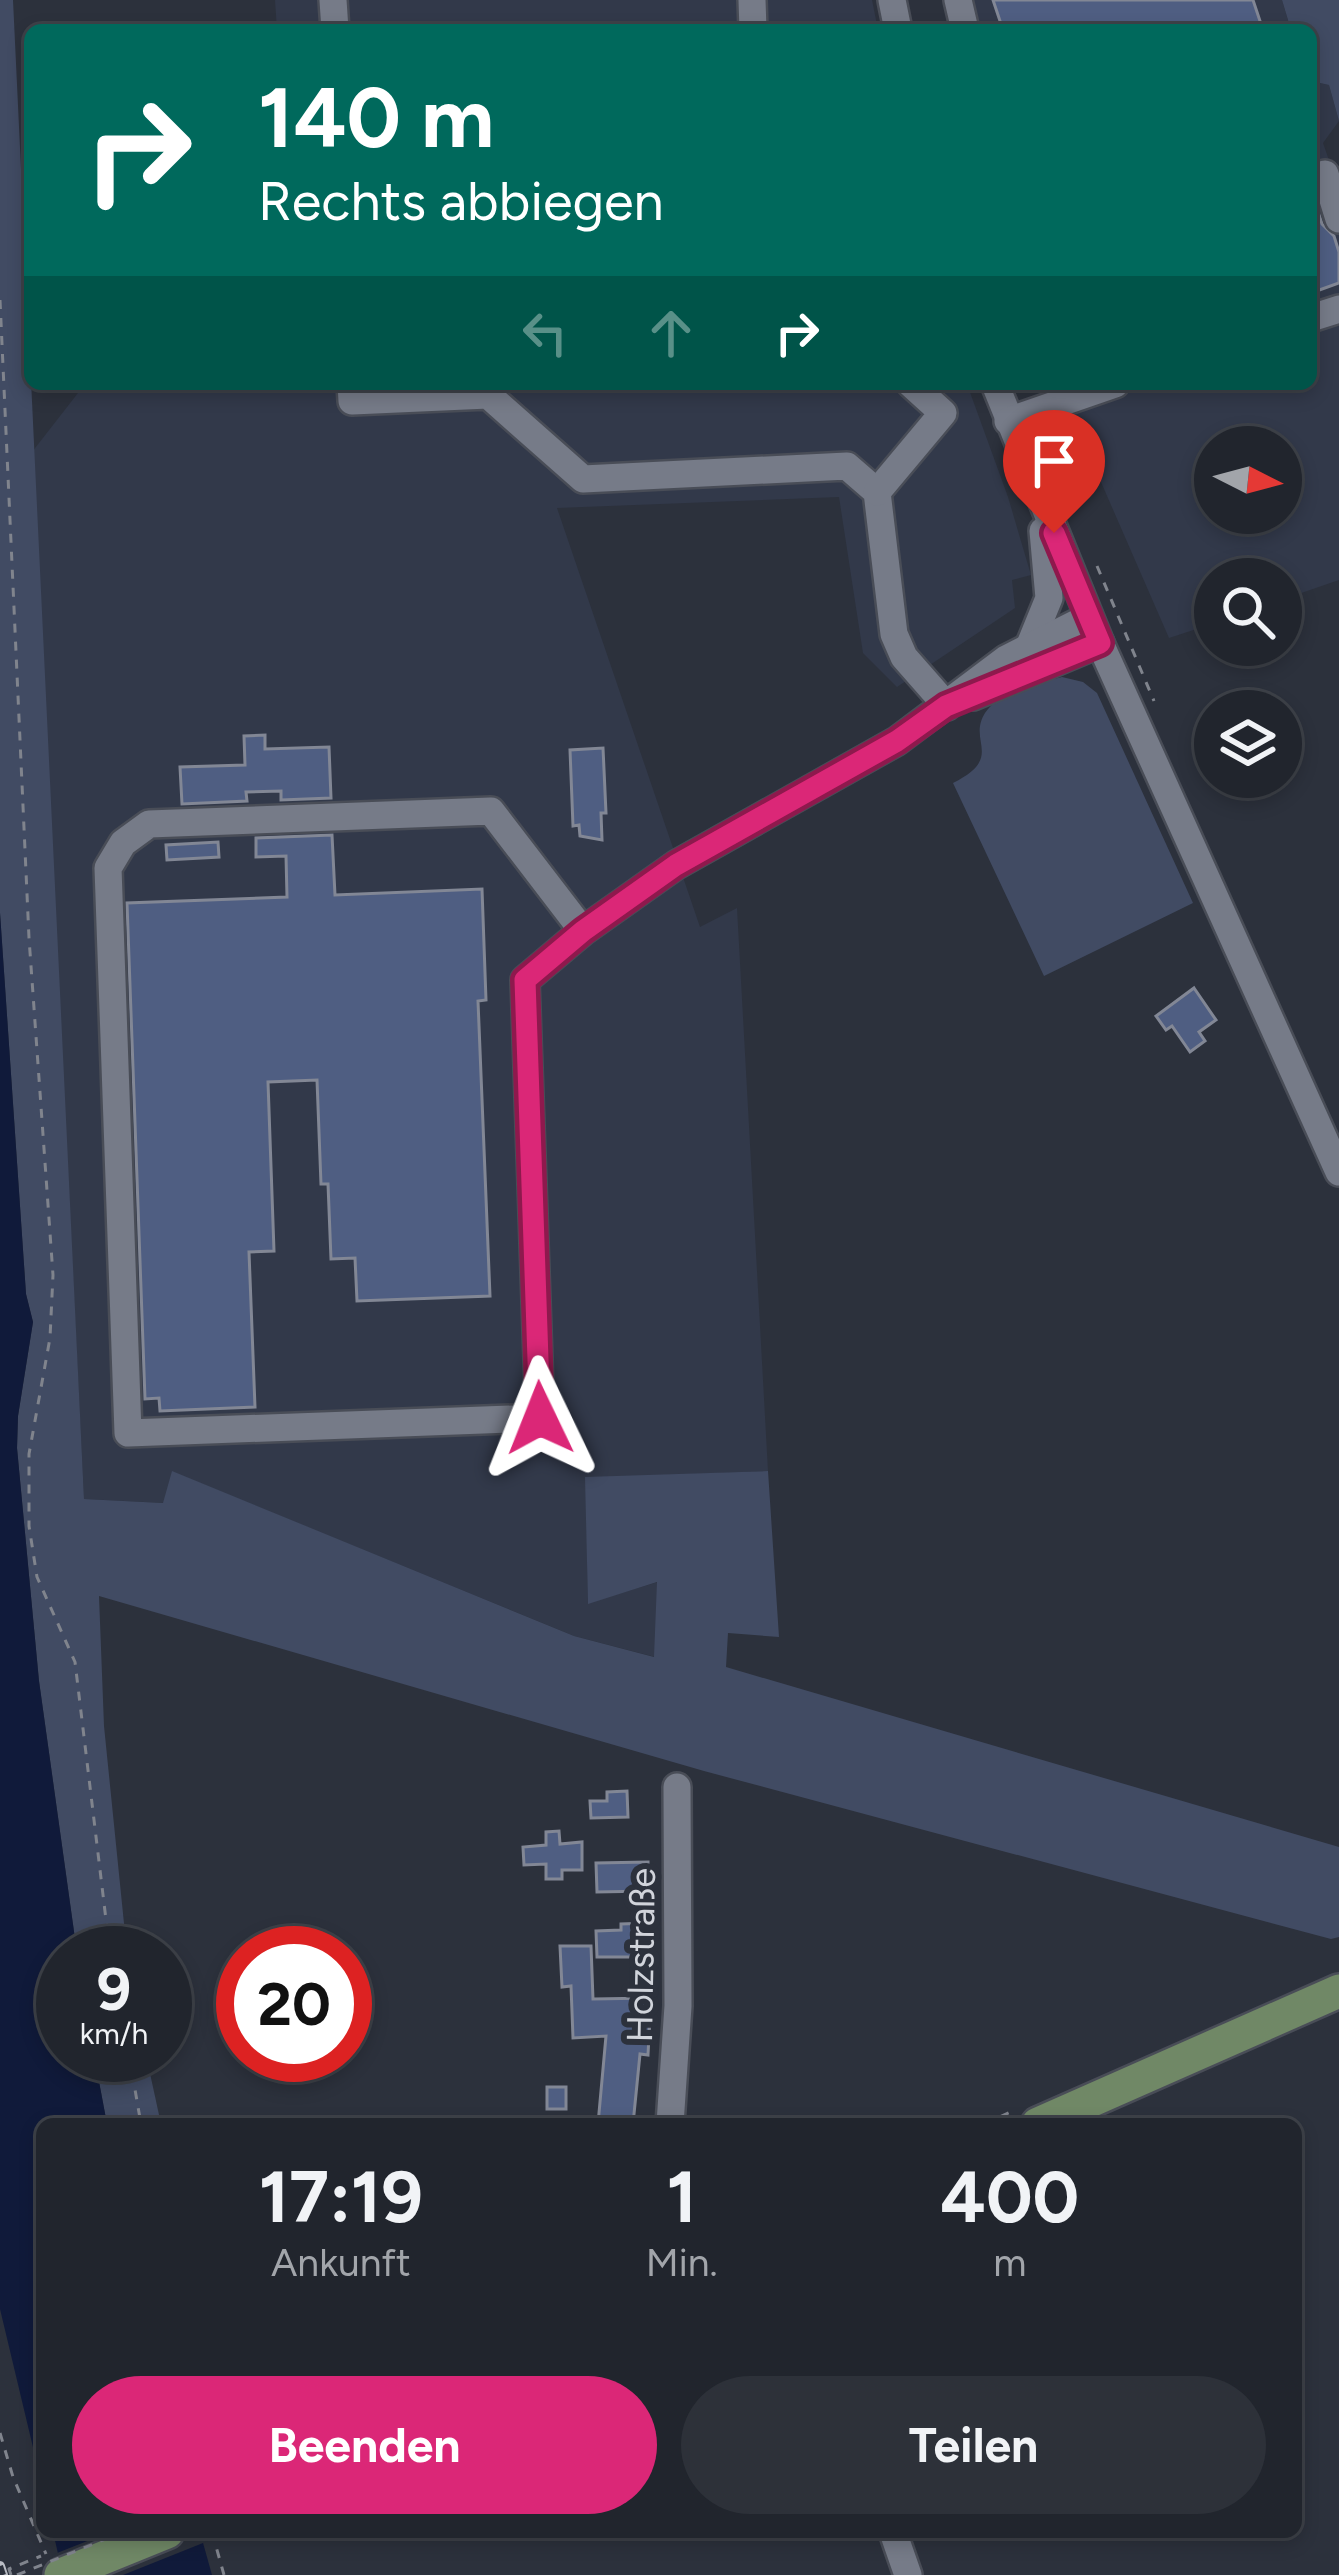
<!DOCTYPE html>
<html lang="de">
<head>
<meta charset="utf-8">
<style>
  body { margin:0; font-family:Figtree,sans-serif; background:#2d3139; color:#f1f3f6; height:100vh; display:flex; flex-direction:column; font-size:45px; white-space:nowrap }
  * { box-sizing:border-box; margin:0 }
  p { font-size:39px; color:#a2a5aa }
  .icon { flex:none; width:66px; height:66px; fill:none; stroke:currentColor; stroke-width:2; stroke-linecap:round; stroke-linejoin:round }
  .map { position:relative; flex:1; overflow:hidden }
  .details { position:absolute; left:36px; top:2118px; width:1266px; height:420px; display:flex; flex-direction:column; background:#21252d; border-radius:18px; box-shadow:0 6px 18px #0003,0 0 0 3px #3e4249 }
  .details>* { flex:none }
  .banner { position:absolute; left:24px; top:24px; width:1293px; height:366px; border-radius:18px; box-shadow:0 6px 18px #0003,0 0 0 3px #3e4249; background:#00695c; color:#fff; overflow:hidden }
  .needle { width:78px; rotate:96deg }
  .controls { position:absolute; left:1194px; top:426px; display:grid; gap:24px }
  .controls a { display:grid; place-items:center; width:108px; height:108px; border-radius:50%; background:#21252d; box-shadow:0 6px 18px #0003,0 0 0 3px #3e4249; font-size:60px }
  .speed { position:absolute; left:36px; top:1926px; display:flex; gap:24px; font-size:60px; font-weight:700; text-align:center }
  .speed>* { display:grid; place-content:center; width:156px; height:156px; border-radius:50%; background:#21252d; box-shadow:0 6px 18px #0003,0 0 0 3px #3e4249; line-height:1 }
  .speed small { font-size:30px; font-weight:400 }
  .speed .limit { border:18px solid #d22; background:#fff; color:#111 }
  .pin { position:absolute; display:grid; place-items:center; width:102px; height:102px; color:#fff; margin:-123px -51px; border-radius:50% 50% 50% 0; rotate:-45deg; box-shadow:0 0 12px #0007 }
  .pin .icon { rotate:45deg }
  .me { position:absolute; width:132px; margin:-66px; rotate:358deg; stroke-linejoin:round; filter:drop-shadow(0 0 9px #0008) }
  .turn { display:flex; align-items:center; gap:42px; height:252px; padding:0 36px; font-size:54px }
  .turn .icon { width:156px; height:156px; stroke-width:2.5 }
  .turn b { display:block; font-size:84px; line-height:102px }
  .lanes { display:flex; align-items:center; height:114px; padding:0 36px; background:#0003; justify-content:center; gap:60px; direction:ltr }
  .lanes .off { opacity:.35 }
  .eta { display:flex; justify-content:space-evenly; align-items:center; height:204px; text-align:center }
  .eta b { font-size:72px; font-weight:700; line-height:84px }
  .cta { display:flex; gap:24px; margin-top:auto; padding:24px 36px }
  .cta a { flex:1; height:138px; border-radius:72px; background:#db2777; color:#fff; font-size:48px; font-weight:700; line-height:138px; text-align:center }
  .cta a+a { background:#2d3139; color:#f1f3f6 }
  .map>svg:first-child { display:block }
  .built { fill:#32394a; fill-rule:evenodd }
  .green { fill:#414b63 }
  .water { fill:#101a3a }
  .pier { fill:#2c313c }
  .building { fill:#4f5e82; stroke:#828795; stroke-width:3 }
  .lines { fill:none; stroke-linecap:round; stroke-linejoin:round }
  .minor-casing { stroke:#494d57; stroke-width:32 }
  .major-casing { stroke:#494d57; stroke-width:38 }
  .path { stroke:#80848d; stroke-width:3; stroke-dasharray:9 9; stroke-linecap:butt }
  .minor { stroke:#767b88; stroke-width:27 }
  .major { stroke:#708866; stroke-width:33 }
  .rail-casing { stroke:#b9bcc4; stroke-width:10 }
  .rail { stroke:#2c313c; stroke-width:6; stroke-dasharray:18; stroke-linecap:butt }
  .path-bridge { stroke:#80848d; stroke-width:3; stroke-dasharray:9 9; stroke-linecap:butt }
  .route-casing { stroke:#8e194d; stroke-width:30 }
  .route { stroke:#db2777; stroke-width:21 }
  .labels { text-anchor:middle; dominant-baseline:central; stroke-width:12; stroke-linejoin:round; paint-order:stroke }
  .street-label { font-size:36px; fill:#d1d4db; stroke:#2c313c }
</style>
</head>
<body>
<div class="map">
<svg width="1339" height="2575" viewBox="0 0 1339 2575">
  <rect width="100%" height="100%" fill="#2c313c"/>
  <g class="built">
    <polygon points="275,0 872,0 878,30 277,30"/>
    <polygon points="952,0 1282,0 1291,30 958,30"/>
    <path d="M 1311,81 L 1329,85 L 1339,121 L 1323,143 L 1339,189 L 1339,580 L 1281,600 L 1281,579 L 1215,579 L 1215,623 L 1169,638 L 1094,466 L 1064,384 L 1311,384 ZM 1215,447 L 1281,447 L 1281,513 L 1215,513 Z"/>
    <polygon points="85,384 967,384 1008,497 1031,575 1012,580 1015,608 897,687 863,653 839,497 557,508 700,927 737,908 768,1471 586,1478 588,1603 658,1582 655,1657 574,1636 173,1472 164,1503 84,1499 32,452"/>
  </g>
  <g class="green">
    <polygon points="0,0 13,0 84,1499 163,1503 172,1471 574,1636 654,1657 657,1582 588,1604 585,1477 768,1471 779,1637 728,1633 726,1667 1339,1847 1339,1937 1331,1939 704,1771 99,1596 104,1726 127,1953 77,1953 39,1681 17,1448 18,1416 33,1322 26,1294 0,913"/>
    <polygon points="1282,0 1339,0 1339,121 1329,85 1311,81 1311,30 1291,30"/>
    <path d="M 1062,677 L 1083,682 L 1097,693 L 1193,903 L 1044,976 L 953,783 C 1005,757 967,742 985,713 C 1000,690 1038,683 1062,677 Z"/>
    <polygon points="94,2055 146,2055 161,2124 107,2124"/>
  </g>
  <g class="water">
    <polygon points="0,913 26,1294 33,1322 18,1416 17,1448 39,1681 77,1953 63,1953 63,2055 94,2055 107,2124 42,2124 42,2485 0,2309"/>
    <polygon points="53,2532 200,2532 212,2575 63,2575"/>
  </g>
  <polygon class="pier" points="110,2532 206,2532 208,2541 123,2575 57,2575 52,2555"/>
  <g class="building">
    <polygon points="993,0 1253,0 1263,30 1003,30"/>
    <polygon points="1311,190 1322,224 1334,236 1339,252 1339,283 1311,293"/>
    <polygon points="265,735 265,749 329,747 331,798 281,800 281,791 246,792 247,801 182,804 180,767 245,765 244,736"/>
    <polygon points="603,748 606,813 601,813 602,840 580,836 579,825 573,826 570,750"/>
    <polygon points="332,835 335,895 482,889 486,1000 478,1001 490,1296 357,1301 355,1258 331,1259 328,1184 321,1184 317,1080 268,1082 274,1251 249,1252 255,1407 160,1411 159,1398 145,1399 127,903 287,897 286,856 256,857 256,838"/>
    <polygon points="218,842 219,857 167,860 166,845"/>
    <polygon points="1194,988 1216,1020 1199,1032 1205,1041 1190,1052 1172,1026 1166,1030 1156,1016"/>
    <polygon points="627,1791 628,1817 591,1818 590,1801 607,1801 607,1792"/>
    <polygon points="559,1831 560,1844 582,1842 582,1870 562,1870 562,1879 546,1879 546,1864 524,1865 523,1847 546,1845 546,1832"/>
    <polygon points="648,1862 648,1891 597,1892 596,1863"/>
    <polygon points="649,1923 649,1957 597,1957 596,1931 621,1930 621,1924"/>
    <polygon points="560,1946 591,1946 593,1999 651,1998 648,2055 640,2054 633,2124 598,2124 606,2036 573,2038 571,1986 562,1987"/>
    <rect x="547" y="2087" width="19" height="22"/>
  </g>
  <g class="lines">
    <g class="minor-casing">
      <g id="minor">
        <polyline points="333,0 335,30"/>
        <polyline points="752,0 753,30"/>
        <polyline points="892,0 898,30"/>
        <polyline points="958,0 965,30"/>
        <polyline points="1325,174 1339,219"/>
        <polyline points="1311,318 1339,309"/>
        <polyline points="351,384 352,401 488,395 583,479 847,466 877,492 894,634 904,657 947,706"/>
        <polyline points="995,384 1100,643 1339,1172"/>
        <polyline points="1008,421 1115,384"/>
        <polyline points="877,492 943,413 911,384"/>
        <polyline points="1029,647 1049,598 1043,531"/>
        <polyline points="973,696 1100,643"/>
        <polyline points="583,931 491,811 149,824 123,843 108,868 128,1433 540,1418 525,980 583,931 676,865 897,741 1006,659 1089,617"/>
        <polyline points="670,2124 678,2006 677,1787"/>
        <polyline points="893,2532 908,2575"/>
      </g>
    </g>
    <g class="major-casing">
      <g id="major">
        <polyline points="1038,2124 1339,1991"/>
        <polyline points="61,2575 167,2532"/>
      </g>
    </g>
    <g class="path">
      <polyline points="0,300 29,938 53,1275 50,1338 29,1454 29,1526 37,1577 75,1662 110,1953"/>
      <polyline points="1097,566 1154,701"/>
      <polyline points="129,2055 141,2124"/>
      <polyline points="984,2124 1015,2110"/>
      <polyline points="0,2433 13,2477 46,2554"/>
      <polyline points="212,2532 224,2575"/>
      <polyline points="196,2538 212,2532"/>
      <polyline points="11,2575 9,2569 41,2556"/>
    </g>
    <use href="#minor" class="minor"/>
    <use href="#major" class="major"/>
    <g class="rail-casing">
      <polyline id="rail" points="0,2566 3,2575"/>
    </g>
    <use href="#rail" class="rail"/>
    <polyline class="path-bridge" points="17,2575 123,2532"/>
  </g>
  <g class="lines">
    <g class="route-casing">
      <polyline id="route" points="540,1418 525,980 583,931 676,865 897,741 946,706 1100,643 1054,533"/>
    </g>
    <use href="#route" class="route"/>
  </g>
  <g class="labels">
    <g class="street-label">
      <text transform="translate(641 1955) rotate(-89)">Holzstraße</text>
    </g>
  </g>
</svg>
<div class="controls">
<a><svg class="needle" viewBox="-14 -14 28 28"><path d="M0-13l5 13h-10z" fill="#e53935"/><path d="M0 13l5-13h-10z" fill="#a2a5aa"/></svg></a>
<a><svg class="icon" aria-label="search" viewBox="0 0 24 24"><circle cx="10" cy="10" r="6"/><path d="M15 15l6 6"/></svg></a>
<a><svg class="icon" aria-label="layers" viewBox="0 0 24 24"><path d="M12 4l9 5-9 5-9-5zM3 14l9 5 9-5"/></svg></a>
</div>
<div class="speed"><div>9<small>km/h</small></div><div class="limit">20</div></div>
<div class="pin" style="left:1054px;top:533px;background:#d93025"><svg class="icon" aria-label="arrive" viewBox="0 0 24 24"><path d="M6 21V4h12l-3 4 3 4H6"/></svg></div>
<svg class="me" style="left:540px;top:1418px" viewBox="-20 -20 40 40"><path d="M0-17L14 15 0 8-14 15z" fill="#db2777" stroke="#fff" stroke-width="4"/></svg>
<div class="banner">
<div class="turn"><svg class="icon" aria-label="right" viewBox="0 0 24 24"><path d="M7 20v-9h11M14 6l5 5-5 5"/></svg><div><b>140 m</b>Rechts abbiegen</div></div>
<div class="lanes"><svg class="icon off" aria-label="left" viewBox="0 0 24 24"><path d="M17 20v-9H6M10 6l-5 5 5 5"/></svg><svg class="icon off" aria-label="ahead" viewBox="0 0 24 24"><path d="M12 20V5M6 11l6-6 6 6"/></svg><svg class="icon" aria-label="right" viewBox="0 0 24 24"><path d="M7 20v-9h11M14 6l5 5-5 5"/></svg></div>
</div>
<section class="details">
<div class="eta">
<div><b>17:19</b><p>Ankunft</p></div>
<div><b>1</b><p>Min.</p></div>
<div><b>400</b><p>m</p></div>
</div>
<div class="cta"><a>Beenden</a><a>Teilen</a></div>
</section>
</div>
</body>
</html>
